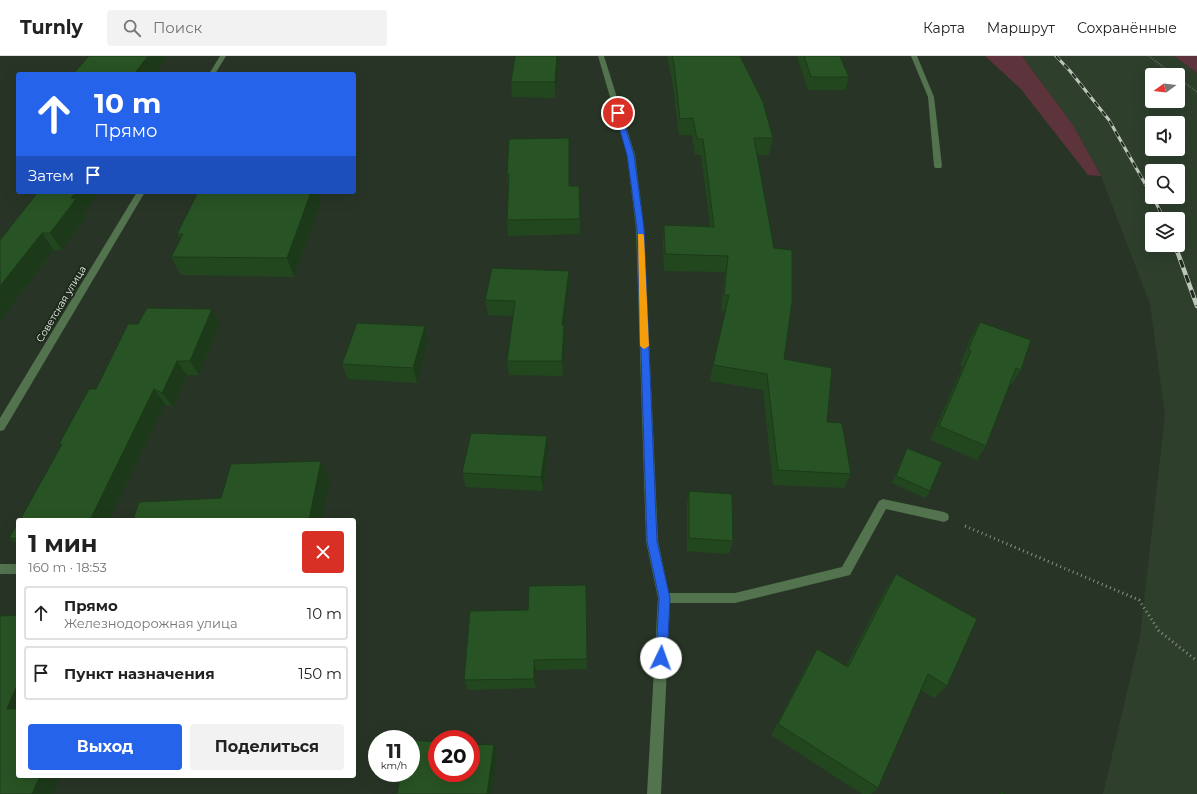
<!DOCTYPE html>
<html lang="ru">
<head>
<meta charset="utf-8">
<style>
  body { margin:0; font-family:Montserrat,sans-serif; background:#f2f2f2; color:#222; height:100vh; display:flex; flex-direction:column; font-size:15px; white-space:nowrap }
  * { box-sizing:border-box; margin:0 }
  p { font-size:13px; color:#767676 }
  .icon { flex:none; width:22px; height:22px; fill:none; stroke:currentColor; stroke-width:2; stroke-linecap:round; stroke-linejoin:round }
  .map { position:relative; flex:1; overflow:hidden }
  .panel { position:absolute; left:16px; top:462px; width:340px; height:260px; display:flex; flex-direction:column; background:#fff; border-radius:4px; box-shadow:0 4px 16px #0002 }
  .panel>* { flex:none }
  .banner { position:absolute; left:16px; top:16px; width:340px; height:122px; border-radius:4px; box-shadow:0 4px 16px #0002; background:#2563eb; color:#fff; overflow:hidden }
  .needle { width:26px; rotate:255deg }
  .tools { position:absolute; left:1145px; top:12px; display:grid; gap:8px }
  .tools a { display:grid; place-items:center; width:40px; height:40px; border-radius:4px; background:#fff; box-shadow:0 4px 16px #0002; font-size:20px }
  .speed { position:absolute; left:368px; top:674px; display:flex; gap:8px; font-size:20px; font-weight:700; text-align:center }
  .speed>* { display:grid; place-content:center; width:52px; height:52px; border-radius:50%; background:#fff; box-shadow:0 4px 16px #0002; line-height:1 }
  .speed small { font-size:10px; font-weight:400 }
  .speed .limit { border:6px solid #d22; background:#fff; color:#111 }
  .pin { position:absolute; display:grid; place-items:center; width:34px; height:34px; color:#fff; margin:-17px; border:2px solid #fff; border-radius:50%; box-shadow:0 1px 4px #0007 }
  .me { position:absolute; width:44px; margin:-22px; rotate:3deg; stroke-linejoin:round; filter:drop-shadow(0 0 3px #0008) }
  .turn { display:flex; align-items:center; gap:14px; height:84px; padding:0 12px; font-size:18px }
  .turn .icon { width:52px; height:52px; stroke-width:2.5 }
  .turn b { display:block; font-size:28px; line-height:34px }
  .then { display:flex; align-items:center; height:38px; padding:0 12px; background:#0003; gap:8px; font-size:15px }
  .round { display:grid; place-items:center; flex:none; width:42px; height:42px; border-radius:4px; background:#f2f2f2 }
  .headline { display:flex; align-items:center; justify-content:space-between; height:68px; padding:0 12px }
  h1 { font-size:24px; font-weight:700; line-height:30px }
  .primary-button { display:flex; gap:8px; margin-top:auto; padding:8px 12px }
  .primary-button a { flex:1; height:46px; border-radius:4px; background:#2563eb; color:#fff; font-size:16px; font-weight:700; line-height:46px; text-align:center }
  .primary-button a+a { background:#f2f2f2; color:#222 }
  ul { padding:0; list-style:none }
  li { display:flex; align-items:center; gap:12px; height:54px; margin:0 8px 6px; padding:0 4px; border:2px solid #e0e0e0; border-radius:4px }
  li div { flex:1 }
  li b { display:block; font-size:15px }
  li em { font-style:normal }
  header { display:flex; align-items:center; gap:24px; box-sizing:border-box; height:56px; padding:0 20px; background:#fff; border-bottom:1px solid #e0e0e0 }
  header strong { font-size:19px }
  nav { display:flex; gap:22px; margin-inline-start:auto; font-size:14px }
  .search { width:280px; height:36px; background:#f2f2f2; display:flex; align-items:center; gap:10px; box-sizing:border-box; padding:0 14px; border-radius:4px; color:#767676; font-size:15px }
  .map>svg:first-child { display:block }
  .built { fill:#2e3f2c; fill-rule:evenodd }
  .green { fill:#5d333c }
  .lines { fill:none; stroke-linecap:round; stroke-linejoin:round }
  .path-far1 { stroke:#889386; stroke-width:2; stroke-dasharray:0.5 2; stroke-linecap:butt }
  .path { stroke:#889386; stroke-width:3; stroke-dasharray:1 3.5; stroke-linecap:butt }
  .lane { fill:#53734f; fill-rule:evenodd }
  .street { fill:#53734f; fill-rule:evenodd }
  .rail-far1-casing { stroke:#bdc6bb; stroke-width:3 }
  .rail-casing { stroke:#bdc6bb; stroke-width:4.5 }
  .rail-far1 { stroke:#1e2a1c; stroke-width:2; stroke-dasharray:6; stroke-linecap:butt }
  .rail { stroke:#1e2a1c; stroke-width:3; stroke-dasharray:8; stroke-linecap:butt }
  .wall { fill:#22471f }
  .shaded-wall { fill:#1c3a19 }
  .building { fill:#285324; stroke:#1c3a19 }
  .route { fill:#2563eb; stroke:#184099 }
  .slow { fill:#f59e0b }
  .labels { text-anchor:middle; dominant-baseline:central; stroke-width:4; stroke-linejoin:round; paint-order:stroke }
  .street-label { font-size:10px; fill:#e7efe5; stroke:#1e2a1c }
</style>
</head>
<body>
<header>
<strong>Turnly</strong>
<div class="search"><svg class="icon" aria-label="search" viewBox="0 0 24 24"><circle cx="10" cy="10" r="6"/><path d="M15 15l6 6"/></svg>Поиск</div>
<nav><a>Карта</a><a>Маршрут</a><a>Сохранённые</a></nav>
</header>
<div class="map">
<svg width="1197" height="738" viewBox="0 0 1197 738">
  <rect width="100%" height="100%" fill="#283526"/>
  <path class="built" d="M 1022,0 L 1174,0 L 1197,17 L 1197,738 L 1103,738 L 1140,581 L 1165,359 L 1150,248 L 1101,120 L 1073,69 ZM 1152,19 L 1178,19 L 1178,45 L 1152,45 ZM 1152,67 L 1178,67 L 1178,93 L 1152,93 ZM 1152,115 L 1178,115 L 1178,141 L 1152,141 ZM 1152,163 L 1178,163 L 1178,189 L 1152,189 Z"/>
  <g class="green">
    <polygon points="985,0 1022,0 1073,69 1101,120 1088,119 1020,32"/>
    <polygon points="1174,0 1197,0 1197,17"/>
  </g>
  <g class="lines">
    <g class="path-far1">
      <polyline points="1149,0 1174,19"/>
      <polyline points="1178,22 1197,36"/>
    </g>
    <polyline class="path" points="965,470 1139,544 1159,575 1197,605"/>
    <g class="lane">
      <polygon points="911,0 917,0 934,41 942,110 941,112 935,112 934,110 928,41"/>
      <polygon points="883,443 944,456 948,458 949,461 948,464 944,466 886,453 850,519 735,547 670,547 661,738 647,738 658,542 660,538 664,537 735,537 842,511 879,445"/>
      <rect x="0" y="508" width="18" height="10"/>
    </g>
    <g class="street">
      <polygon points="220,0 226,0 215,18 209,18"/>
      <polygon points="598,0 604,0 635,99 644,172 658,485 670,542 668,546 664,547 660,546 658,542 646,485 636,172 627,99"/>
      <polygon points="137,136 145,136 4,374 0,375 0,362"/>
    </g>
    <g class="rail-far1-casing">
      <g id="rail-far1">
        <polyline points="1056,0 1070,15 1109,64 1152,140"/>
        <polyline points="1153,141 1164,163"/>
      </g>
    </g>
    <g class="rail-casing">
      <polyline id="rail" points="1175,189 1197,250"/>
    </g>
    <use href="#rail-far1" class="rail-far1"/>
    <use href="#rail" class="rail"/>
  </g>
  <g class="wall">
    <polygon points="515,0 558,0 559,8 555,42 512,41 511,26"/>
    <polygon points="667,0 740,0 773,82 769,99 757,99 784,303 827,366 851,418 844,432 773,429 763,334 710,325 713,309 725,255 721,255 725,216 664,215 663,186 664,169 710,170 701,99 695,99 692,79 679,79 672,24"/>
    <polygon points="797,0 840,0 849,21 845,34 808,34"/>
    <polygon points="569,82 570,130 579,130 580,178 508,180 507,164 508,133 507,118"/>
    <polygon points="321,146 294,221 181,219 171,201 180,183 177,178"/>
    <polygon points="84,156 87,160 62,194 54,194 0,265 0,184"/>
    <polygon points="569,230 564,273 565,284 563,320 509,319 507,305 513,260 488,259 485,244"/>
    <polygon points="212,253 220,268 199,319 187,319 173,351 165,348 61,390 59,388 138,268"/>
    <polygon points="980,266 1021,314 1012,328 1010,328 986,390 977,404 930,384 963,310 960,309 971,281"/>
    <polygon points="425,270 428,285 417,327 348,323 342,308"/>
    <polygon points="907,392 930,435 926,442 892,427"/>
    <polygon points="548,394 543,435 466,431 462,417"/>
    <polygon points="689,435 733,485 729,498 687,495 687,448"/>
    <polygon points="18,467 18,489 9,482"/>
    <polygon points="896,518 947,630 934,642 921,634 878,732 871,738 862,738 771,679 809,606 817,593 846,610 886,533"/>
    <polygon points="586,529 587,613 536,614 536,632 468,634 464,624 528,554"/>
  </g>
  <g class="shaded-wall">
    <polygon points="148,0 168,0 155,18 136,18 135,17"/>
    <polygon points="557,0 558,0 559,8 555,42 555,26"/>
    <polygon points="569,82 570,98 570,146 569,130"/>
    <polygon points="76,136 99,136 84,156 87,160 62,194 50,177 71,142"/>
    <polygon points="311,136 317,136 321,146 294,221 287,202"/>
    <polygon points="42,177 54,194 0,265 0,230"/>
    <polygon points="569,215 569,230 564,273 565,284 563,320 562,305 562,269"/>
    <polygon points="212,253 220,268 199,319 190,305"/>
    <polygon points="425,270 428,285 417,327 413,312"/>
    <polygon points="177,305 187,319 173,351 162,337"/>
    <polygon points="154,333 165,348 109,464 90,464"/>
    <polygon points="547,380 548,394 543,435 541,421"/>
    <polygon points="321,405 330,423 322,464 309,464"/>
    <polygon points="534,604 536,614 536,632 534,623"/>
    <polygon points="18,627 18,658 7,653"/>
    <polygon points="494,689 497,698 492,738 487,738"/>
    <polygon points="40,720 60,720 53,738 32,738"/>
  </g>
  <g class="building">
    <polygon points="89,0 148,0 135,17 152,17 151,18 73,18"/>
    <polygon points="515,0 557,0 555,26 511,26"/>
    <polygon points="672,0 740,0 763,46 773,82 754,82 774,192 792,194 792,247 784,303 832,312 827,366 842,367 851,418 778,414 767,318 713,309 729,239 724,239 728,200 665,198 664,169 714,171 703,83 697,83 693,62 680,63 674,8"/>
    <polygon points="804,0 840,0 849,21 811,21"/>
    <polygon points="569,82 569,130 579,130 580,163 507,164 509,118 507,118 509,83"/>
    <polygon points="38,136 76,136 71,142 76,143 50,177 42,177 0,230 0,184"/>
    <polygon points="198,136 311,136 287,202 171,201 183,178 177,178"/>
    <polygon points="492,212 569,215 562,269 564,269 562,305 507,305 515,245 485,244"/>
    <polygon points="147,252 212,253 190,305 177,305 162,337 154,333 90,464 20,464 62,388 59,388 89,333 96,333 128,268 138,268"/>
    <polygon points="980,266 1031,284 1021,314 1016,312 986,390 939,370 971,295 968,294"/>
    <polygon points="357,267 425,270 413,312 342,308"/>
    <polygon points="471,377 547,380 541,421 462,417"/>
    <polygon points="907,392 942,406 930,435 896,420"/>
    <polygon points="321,405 309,464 133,464 139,446 221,442 231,408"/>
    <polygon points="689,435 732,438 733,485 689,482"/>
    <polygon points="18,467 18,483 9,482"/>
    <polygon points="896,518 977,563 947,630 928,618 878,732 778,668 817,593 848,611"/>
    <polygon points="586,529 587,603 534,604 534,623 464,624 470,555 528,554 529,530"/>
    <polygon points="18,559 18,627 7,653 18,653 18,720 40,720 32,738 0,738 0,560"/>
    <polygon points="411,684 437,686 437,717 471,717 471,688 494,689 487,738 397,738 401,717 411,717"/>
    <polygon points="1001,736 1005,738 1000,738"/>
  </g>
  <polygon class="route" points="616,55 621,57 634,99 644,172 657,485 670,542 667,602 665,606 661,608 657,606 656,602 659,542 647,485 637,172 627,99 615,57"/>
  <polygon class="slow" points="638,178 643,178 644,180 649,290 644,293 640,290"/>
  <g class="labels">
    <g class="street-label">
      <text transform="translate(61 248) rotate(-59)">Советская улица</text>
    </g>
  </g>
</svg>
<div class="tools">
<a><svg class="needle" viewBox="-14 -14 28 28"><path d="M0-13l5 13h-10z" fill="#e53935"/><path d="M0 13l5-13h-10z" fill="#767676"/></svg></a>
<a><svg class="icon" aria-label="sound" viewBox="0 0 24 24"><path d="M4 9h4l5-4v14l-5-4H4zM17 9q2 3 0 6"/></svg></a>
<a><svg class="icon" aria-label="search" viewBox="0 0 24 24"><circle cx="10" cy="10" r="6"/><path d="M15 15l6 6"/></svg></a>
<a><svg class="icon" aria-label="layers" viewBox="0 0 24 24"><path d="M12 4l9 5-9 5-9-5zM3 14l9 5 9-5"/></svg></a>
</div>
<div class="speed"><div>11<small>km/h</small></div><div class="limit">20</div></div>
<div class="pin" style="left:618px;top:57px;background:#d93025"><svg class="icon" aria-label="arrive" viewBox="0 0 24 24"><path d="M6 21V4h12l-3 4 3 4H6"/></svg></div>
<svg class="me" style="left:661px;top:602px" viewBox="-20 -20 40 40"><circle r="19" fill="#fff"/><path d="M0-13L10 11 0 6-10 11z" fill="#2563eb"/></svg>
<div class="banner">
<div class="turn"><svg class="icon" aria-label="ahead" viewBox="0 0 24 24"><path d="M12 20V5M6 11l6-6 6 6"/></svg><div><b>10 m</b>Прямо</div></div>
<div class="then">Затем<svg class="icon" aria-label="arrive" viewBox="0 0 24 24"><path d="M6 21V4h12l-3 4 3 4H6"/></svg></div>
</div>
<section class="panel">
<div class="headline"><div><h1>1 мин</h1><p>160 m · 18:53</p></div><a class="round" style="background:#d93025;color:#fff"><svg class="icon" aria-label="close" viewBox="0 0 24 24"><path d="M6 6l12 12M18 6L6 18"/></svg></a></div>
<ul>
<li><svg class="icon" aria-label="ahead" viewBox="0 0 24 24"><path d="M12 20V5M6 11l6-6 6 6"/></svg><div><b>Прямо</b><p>Железнодорожная улица</p></div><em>10 m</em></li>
<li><svg class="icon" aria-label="arrive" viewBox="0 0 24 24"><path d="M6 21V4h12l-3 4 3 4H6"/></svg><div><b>Пункт назначения</b></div><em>150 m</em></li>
</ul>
<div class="primary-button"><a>Выход</a><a>Поделиться</a></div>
</section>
</div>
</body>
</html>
